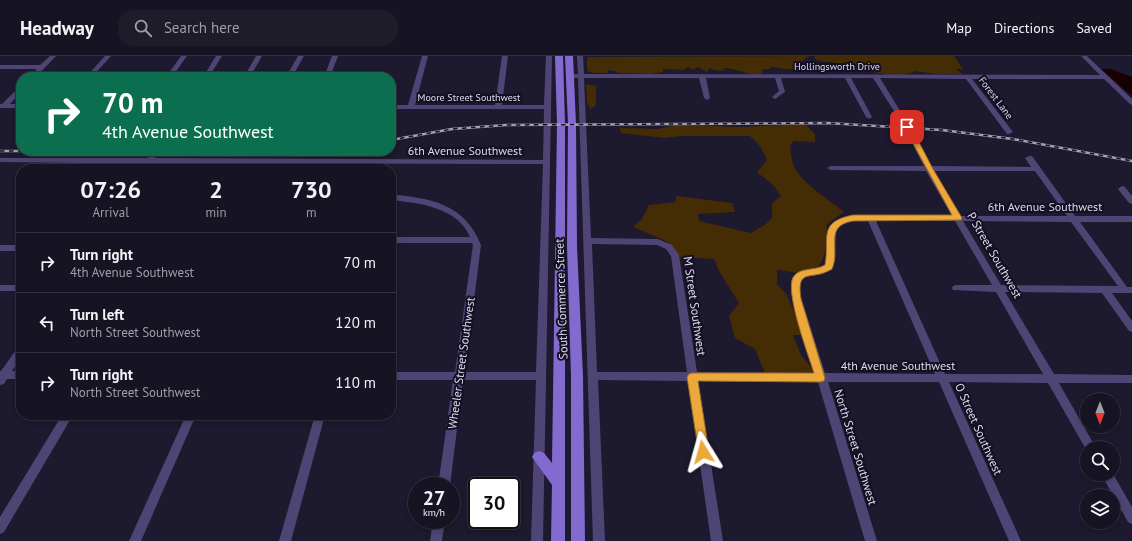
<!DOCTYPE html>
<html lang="en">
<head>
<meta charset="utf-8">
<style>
  body { margin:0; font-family:"PT Sans",sans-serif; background:#1f1c2a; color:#f1f3f6; height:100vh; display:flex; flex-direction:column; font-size:15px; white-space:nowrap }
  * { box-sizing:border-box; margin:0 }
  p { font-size:13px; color:#9e9ea5 }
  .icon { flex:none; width:22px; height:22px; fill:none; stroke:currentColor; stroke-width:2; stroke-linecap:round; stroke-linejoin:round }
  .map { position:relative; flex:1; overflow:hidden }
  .side { position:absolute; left:16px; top:108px; width:380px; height:256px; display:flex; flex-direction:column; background:#161322; border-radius:16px; box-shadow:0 2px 6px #0003,0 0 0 1px #353240 }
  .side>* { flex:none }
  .guide { position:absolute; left:16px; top:16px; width:380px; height:84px; border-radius:16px; box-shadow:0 2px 6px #0003,0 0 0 1px #353240; background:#0b6e4f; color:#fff; overflow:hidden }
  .needle { width:26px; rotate:180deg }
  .tools { position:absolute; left:1080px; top:337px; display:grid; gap:8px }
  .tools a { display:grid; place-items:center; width:40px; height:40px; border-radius:50%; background:#161322; box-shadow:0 2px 6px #0003,0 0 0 1px #353240; font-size:20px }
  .speed { position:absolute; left:408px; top:421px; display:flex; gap:8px; font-size:20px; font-weight:700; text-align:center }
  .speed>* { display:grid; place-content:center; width:52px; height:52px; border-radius:50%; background:#161322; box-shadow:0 2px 6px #0003,0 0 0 1px #353240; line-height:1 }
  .speed small { font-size:10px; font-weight:400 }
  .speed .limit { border:2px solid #111; border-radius:6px; background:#fff; color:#111 }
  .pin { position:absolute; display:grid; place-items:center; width:34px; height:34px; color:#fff; margin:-17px; border-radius:8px; box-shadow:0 2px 6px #0006 }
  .me { position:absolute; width:44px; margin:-22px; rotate:352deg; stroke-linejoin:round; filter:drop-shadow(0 0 3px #0008) }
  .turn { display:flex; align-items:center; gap:14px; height:84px; padding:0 20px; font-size:18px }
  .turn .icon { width:52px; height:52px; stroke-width:2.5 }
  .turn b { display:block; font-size:28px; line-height:34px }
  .eta { display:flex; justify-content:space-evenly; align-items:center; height:68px; text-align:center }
  .eta b { font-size:24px; font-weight:600; line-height:28px }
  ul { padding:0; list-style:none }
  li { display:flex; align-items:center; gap:12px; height:60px; padding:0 20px; border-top:1px solid #353240 }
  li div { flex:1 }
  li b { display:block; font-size:15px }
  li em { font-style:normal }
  header { display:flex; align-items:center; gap:24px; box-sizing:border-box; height:56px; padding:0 20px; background:#161322; border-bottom:1px solid #353240 }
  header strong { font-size:19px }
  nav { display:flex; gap:22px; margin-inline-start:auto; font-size:14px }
  .search { width:280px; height:36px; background:#1f1c2a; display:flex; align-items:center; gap:10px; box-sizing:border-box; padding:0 14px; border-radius:16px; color:#9e9ea5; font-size:15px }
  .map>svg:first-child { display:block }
  .green { fill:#442c04 }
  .water { fill:#170000 }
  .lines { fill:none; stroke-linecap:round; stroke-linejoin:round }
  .minor { fill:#4f4575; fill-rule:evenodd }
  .major { fill:#836acf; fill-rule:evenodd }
  .rail-casing { stroke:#a3a0b1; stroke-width:2.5 }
  .rail { stroke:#140f24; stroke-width:1.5; stroke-dasharray:4.5; stroke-linecap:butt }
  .route { fill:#eda83b; stroke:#9a6d26 }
  .labels { text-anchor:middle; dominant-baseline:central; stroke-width:4; stroke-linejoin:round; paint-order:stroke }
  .far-street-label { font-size:10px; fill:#dedceb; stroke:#140f24 }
  .street-label { font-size:12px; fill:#dedceb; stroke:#140f24 }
</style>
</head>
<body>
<header>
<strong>Headway</strong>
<div class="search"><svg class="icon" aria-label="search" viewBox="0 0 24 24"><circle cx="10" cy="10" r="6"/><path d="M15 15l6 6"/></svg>Search here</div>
<nav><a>Map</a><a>Directions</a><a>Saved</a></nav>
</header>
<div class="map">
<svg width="1132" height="485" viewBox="0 0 1132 485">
  <rect width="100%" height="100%" fill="#1d192e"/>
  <g class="green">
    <path d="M 809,0 L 798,8 L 804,13 L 786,13 L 772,11 L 769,13 L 762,14 L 763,16 L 760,19 C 747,19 736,12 723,12 L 724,15 L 714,14 L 710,12 L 707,16 L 698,11 L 692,14 L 688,11 L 683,14 L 663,13 L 663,16 L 651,18 L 618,17 L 615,15 L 608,14 L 608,17 L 594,17 L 587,15 L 587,5 L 588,2 L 586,1 Z"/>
    <path d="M 814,0 L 954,0 L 963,13 L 955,13 L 963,18 L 936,18 L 915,15 C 903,24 870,15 857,13 C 854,12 850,13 847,12 C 843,12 840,8 836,7 C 829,5 822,7 815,3 Z"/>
    <polygon points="586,28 596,30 596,49 591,53 587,47"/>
    <path d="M 805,68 L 815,78 L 815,86 L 794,85 L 790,89 C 791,95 791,102 793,108 C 797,124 831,145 844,156 L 827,168 C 826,183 828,213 808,217 C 799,219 786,214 777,214 L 777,228 L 787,239 L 804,279 L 793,279 L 801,299 L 815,316 L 765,317 L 755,293 L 735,282 L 729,260 L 739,247 L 719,215 L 714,203 L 680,201 L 668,186 L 633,171 L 642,163 L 649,149 L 675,146 L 677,140 L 732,147 L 735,156 L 698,158 L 699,165 L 751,177 L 765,169 L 772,162 L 772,147 L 781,140 L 773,129 L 757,116 L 767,104 L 760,90 L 750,80 L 682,80 L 665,82 L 621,77 L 620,72 L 657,73 L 676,69 L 744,71 Z"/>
  </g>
  <polygon class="water" points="1101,13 1110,13 1132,21 1132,40"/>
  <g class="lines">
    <g class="minor">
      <polygon points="50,0 56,0 36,21 29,21 37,13 0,13 0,9 40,9"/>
      <polygon points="105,0 111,0 92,21 86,21"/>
      <polygon points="181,0 187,0 172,21 166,21"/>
      <polygon points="216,0 222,0 209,21 203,21"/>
      <polygon points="256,0 262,0 250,21 244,21"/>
      <polygon points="298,0 304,0 292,21 286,21"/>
      <polygon points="332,0 338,0 330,21 324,21"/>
      <path d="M 422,0 L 428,0 L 415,49 L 495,49 L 502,0 L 508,0 L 502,49 L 544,49 L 546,0 L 552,0 L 543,485 L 531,485 L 536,324 L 463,324 L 450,430 L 438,430 L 453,324 L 391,324 L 391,316 L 455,316 L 473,189 L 472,187 L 391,187 L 391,181 L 470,181 C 458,151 418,147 391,144 L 391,138 C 432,143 464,147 481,189 L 465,316 L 536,316 L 543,108 L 152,107 L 148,113 L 140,113 L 144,107 L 88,107 L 82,113 L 74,113 L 80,107 L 0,106 L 0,102 L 148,102 L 152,95 L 160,95 L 155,102 L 543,104 L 544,53 L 391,53 L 391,49 L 408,49 Z"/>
      <path d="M 577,0 L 583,0 L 584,18 L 1100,19 L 1081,0 L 1087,0 L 1132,43 L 1132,49 L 1130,48 L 1104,23 L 972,23 L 1013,76 L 1009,78 L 1007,78 L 966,23 L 880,22 L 910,71 L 931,110 L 1031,111 L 1025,102 L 1029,100 L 1032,100 L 1075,160 L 1132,160 L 1132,166 L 1080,166 L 1127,231 L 1132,231 L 1132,237 L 1112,237 L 1132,265 L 1132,276 L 1129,275 L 1102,237 L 1005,236 L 1054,318 L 1132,319 L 1132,327 L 1059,327 L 1096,392 L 1087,392 L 1087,395 L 1048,327 L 949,326 L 1021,485 L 1009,485 L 939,326 L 828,326 L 877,485 L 865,485 L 818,326 L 698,325 L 723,485 L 711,485 L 688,325 L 598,324 L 605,485 L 593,485 L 578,22 L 569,22 L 566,20 L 569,18 L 578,18 ZM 584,22 L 699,22 L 704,42 L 707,44 L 710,42 L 706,22 L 775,22 L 779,35 L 772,41 L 775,43 L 785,36 L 781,22 L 845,22 L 866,61 L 869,63 L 872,61 L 851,22 L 873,22 L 904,71 L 924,110 L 831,110 L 827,112 L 831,114 L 926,115 L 952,160 L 853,159 C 816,169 833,181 825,208 C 809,220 793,207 791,235 L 815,317 L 697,316 L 679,199 L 672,189 L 658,183 L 591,182 ZM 934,115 L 1035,115 L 1067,160 L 960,160 ZM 853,165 L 868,165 L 935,318 L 825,317 L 799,235 C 801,213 816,223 832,212 L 835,202 L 836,174 C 840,168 846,167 853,165 ZM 876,165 L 955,165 L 992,229 L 956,229 L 953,230 L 952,232 L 953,234 L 996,236 L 1043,318 L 945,318 ZM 963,165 L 1071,166 L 1118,230 L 1001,229 ZM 592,188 L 657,189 L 666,193 L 671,200 L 687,316 L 597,316 Z"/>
      <polygon points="21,30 21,36 10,48 21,48 21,52 0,52 0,48 2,48 19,31"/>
      <polygon points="1122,130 1125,131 1132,140 1132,148 1129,147 1118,133"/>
      <rect x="0" y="189" width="21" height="6"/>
      <rect x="0" y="229" width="21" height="6"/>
      <polygon points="21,290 21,302 12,315 21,315 21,323 7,323 4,328 0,329 0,315 1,315 18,291"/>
      <polygon points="62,359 73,359 4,476 0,478 0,461"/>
      <polygon points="186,359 196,359 141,485 129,485"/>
      <polygon points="315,359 325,359 291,485 279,485"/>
      <polygon points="1101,418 1113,418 1132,451 1132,468 1128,466"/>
      <polygon points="433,464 445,464 442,485 430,485"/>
    </g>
    <g class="major">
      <polygon points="555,0 563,0 565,68 565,485 551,485 552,429 532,401 534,397 539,395 544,397 552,407 557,68"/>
      <polygon points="565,0 573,0 576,68 577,190 583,320 585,485 571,485 571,320 567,190 568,68"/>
    </g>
    <g class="rail-casing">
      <g id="rail">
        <polyline points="391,84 452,73 506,69 828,67 942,74 1013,83 1132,105"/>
        <polyline points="0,95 306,95"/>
      </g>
    </g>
    <use href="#rail" class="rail"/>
  </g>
  <path class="route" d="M 905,69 L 911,71 L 933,113 L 962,162 L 961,164 L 853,165 C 823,170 841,193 832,213 C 811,226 796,210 801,243 L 825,322 L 824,325 L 820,326 L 698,325 L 709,396 L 707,399 L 703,401 L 699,399 L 687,321 L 689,318 L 692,317 L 814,317 C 809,301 783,232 794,220 C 801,211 815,215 825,209 C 830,182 817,166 853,159 L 952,159 L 904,71 Z"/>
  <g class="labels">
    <g class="far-street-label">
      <text x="837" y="10">Hollingsworth Drive</text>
      <text x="469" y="41">Moore Street Southwest</text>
      <text transform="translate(996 42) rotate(53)">Forest Lane</text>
    </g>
    <g class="street-label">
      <text x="465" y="94">6th Avenue Southwest</text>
      <text x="1045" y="150">6th Avenue Southwest</text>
      <text transform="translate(995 199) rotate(60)">P Street Southwest</text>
      <text transform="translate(561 243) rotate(-92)">South Commerce Street</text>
      <text transform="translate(695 250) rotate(82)">M Street Southwest</text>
      <text transform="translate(461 307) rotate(-82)">Wheeler Street Southwest</text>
      <text x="898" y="309">4th Avenue Southwest</text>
      <text transform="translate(979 373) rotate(66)">O Street Southwest</text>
      <text transform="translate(856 391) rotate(73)">North Street Southwest</text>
    </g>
  </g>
</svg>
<div class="tools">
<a><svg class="needle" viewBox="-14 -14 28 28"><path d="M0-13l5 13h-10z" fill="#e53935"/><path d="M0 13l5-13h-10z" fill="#9e9ea5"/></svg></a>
<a><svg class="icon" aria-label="search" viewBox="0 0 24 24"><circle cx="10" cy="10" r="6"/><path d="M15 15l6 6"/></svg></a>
<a><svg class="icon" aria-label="layers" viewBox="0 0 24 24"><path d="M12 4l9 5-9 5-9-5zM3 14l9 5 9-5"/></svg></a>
</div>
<div class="speed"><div>27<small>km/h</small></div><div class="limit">30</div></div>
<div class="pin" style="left:907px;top:71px;background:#d93025"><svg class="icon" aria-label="arrive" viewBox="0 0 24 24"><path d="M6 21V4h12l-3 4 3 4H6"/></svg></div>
<svg class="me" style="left:703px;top:396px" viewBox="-20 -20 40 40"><path d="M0-17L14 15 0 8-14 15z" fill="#eda83b" stroke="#fff" stroke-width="4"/></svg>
<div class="guide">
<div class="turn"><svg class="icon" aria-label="right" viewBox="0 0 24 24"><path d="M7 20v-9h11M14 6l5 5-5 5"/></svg><div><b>70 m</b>4th Avenue Southwest</div></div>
</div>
<section class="side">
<div class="eta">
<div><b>07:26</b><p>Arrival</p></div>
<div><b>2</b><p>min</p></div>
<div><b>730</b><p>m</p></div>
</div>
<ul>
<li><svg class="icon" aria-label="right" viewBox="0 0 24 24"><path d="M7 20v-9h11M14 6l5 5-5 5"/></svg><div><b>Turn right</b><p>4th Avenue Southwest</p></div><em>70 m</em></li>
<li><svg class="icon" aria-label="left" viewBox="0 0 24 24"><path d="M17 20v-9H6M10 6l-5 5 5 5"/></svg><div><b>Turn left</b><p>North Street Southwest</p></div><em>120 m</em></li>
<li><svg class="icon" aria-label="right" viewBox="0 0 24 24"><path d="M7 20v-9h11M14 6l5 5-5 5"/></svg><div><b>Turn right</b><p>North Street Southwest</p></div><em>110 m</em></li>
</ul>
</section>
</div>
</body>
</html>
